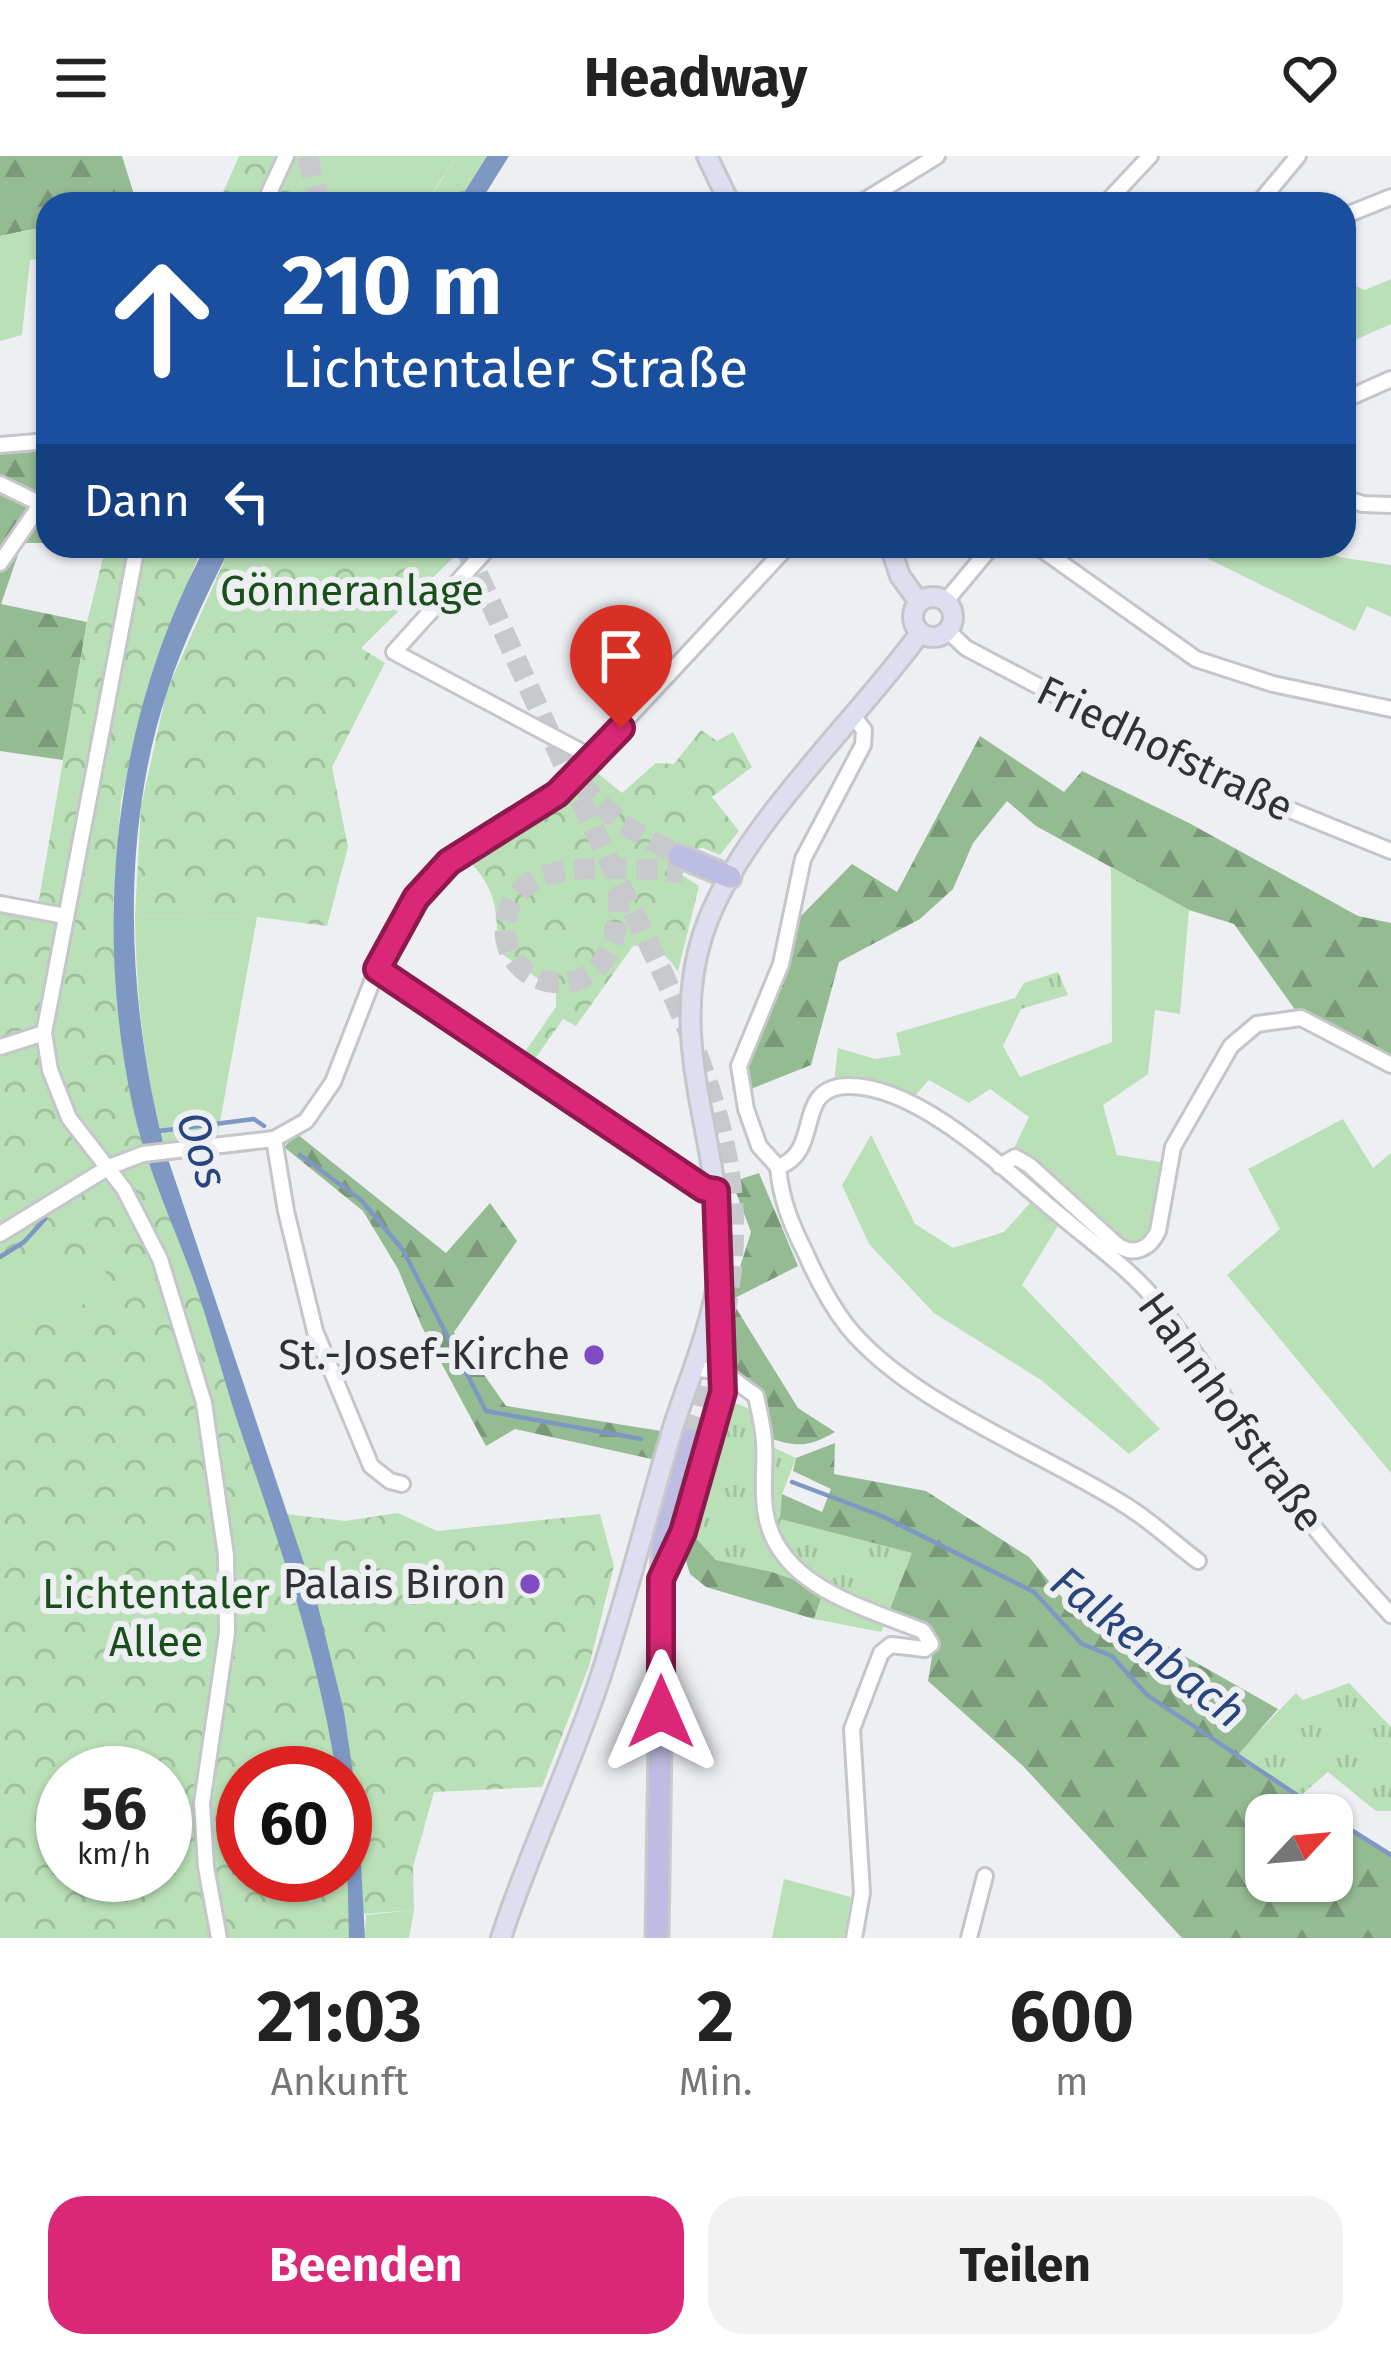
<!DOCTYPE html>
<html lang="de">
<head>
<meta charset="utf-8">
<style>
  body { margin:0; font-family:"Fira Sans",sans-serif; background:#f2f2f2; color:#222; height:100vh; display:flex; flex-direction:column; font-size:45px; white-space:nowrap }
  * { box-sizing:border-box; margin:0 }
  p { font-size:39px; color:#767676 }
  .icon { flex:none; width:66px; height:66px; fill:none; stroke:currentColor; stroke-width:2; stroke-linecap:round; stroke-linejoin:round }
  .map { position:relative; height:1782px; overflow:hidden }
  .side { display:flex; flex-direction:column; background:#fff; flex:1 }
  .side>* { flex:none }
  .hud { position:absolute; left:36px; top:36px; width:1320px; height:366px; border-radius:36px; box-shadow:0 3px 9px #0004; background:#1a4fa0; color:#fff; overflow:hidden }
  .needle { width:78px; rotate:64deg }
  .buttons { position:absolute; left:1245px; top:1638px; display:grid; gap:24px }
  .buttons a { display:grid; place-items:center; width:108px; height:108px; border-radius:24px; background:#fff; box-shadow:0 3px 9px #0004; font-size:60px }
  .speed { position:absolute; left:36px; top:1590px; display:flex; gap:24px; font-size:60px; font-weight:700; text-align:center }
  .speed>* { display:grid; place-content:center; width:156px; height:156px; border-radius:50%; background:#fff; box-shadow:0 3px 9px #0004; line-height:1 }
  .speed small { font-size:30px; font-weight:400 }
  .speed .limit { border:18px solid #d22; background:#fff; color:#111 }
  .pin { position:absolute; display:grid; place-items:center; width:102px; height:102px; color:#fff; margin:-123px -51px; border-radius:50% 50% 50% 0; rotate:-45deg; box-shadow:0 0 12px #0007 }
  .pin .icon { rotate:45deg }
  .me { position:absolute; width:132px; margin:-66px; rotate:0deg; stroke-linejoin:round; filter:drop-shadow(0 0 9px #0008) }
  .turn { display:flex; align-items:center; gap:42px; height:252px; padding:0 48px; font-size:54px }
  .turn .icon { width:156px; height:156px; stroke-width:2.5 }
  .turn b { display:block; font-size:84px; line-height:102px }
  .then { display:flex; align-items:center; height:114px; padding:0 48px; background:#0003; gap:24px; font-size:45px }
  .eta { display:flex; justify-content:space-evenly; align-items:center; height:204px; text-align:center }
  .eta b { font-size:72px; font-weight:700; line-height:84px }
  .button { display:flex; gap:24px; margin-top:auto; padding:24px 48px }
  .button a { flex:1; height:138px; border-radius:36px; background:#db2777; color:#fff; font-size:48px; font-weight:700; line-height:138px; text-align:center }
  .button a+a { background:#f2f2f2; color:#222 }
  header { display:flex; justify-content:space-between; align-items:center; height:156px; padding:0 48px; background:#fff; font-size:54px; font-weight:700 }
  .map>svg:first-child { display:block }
  .grass { fill:url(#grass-tufts) }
  .forest { fill:url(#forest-firs) }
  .park { fill:url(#park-crowns); fill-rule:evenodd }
  .garden { fill:#bae0b7 }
  .water { fill:#7f98c3 }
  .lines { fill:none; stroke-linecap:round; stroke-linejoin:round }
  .stream { stroke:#7f98c3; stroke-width:4.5 }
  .primary-tunnel { stroke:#c7c9cd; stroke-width:21; stroke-dasharray:21 10; stroke-linecap:butt }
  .minor-casing { stroke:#c5c6ca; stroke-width:20 }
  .secondary-casing { stroke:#c5c6ca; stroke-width:24 }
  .primary-casing { stroke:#c9caca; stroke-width:27 }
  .minor { stroke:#fff; stroke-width:14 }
  .secondary { stroke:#dedef1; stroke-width:18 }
  .primary { stroke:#bdbce2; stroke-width:21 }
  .route-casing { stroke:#8e194d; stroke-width:30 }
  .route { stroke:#db2777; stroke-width:21 }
  .poi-dot { fill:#7f4cc4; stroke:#edeff3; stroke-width:4.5 }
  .labels { text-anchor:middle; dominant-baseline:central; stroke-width:12; stroke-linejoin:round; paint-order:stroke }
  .park-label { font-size:42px; fill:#1a4f1b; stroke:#edeff3 }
  .street-label { font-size:42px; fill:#313233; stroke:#edeff3 }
  .poi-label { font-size:42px; fill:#313233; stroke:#edeff3; text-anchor:end }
  .water-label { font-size:45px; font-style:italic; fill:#28467d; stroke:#edeff3 }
</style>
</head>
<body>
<header><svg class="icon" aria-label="menu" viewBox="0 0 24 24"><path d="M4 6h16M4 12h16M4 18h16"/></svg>Headway<svg class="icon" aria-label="heart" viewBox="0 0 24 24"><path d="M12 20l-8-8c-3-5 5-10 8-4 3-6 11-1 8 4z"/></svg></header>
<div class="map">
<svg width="1391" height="1782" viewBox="0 0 1391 1782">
  <defs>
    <pattern id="grass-tufts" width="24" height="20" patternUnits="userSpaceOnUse" patternTransform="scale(3)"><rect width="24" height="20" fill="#bae0b7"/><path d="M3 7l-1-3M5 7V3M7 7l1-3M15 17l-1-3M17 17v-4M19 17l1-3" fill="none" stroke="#a0c19e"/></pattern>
    <pattern id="forest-firs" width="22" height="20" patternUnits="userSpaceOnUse" patternTransform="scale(3)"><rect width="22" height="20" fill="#95bb93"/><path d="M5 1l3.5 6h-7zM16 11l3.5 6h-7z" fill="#7a9979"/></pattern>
    <pattern id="park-crowns" width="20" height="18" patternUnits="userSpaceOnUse" patternTransform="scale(3)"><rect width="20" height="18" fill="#bae0b7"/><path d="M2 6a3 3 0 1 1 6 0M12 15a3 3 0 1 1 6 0" fill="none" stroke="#a0c19e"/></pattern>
  </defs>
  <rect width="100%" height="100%" fill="#edeff3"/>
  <g class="grass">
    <polygon points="1058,816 1068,839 1021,853 1015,842 1024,827"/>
    <path d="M 730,1246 C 757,1252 760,1261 764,1287 L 796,1302 L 782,1338 L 781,1363 L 912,1397 L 881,1476 L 814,1463 L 824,1435 L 772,1416 L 716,1404 L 692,1378 Z"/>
    <polygon points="1349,1527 1391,1571 1391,1655 1376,1655 1328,1616 1299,1641 1235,1600 1296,1537 1303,1544"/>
  </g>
  <g class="forest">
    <polygon points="0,0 122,0 137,48 48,48 48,70 0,80"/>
    <polygon points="48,294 48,387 22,387 1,448 87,466 63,604 0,595 0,298"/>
    <polygon points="980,580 1064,636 1082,615 1189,667 1358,760 1391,767 1391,910 1301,862 1234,768 1189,754 1036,670 1007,645 973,687 953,733 920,763 839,806 811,909 751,933 745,908 783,816 799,762 852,708 897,736"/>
    <polygon points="297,978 446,1097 490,1047 517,1085 454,1176 506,1250 667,1276 656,1304 515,1273 486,1290 422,1171 398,1113 363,1055 284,991"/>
    <path d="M 759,1017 L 798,1110 L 731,1144 L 798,1252 L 835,1276 C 807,1292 796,1291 766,1281 L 758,1233 L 727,1214 L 730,1143 L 751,1076 L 732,1026 Z"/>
    <polygon points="835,1287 834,1318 926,1335 1029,1401 1071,1452 1095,1441 1126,1463 1116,1488 1149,1510 1165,1489 1278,1553 1236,1601 1327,1659 1266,1659 1266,1725 1332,1725 1332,1662 1391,1699 1391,1782 1182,1782 1023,1610 928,1525 934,1488 888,1458 912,1397 780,1363 782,1338 822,1356 831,1333 793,1315 796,1302"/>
    <polygon points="692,1378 716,1404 772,1416 824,1434 814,1463 706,1431 690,1418 683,1395"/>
  </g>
  <g class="park">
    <polygon points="239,0 310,0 292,48 218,48"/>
    <polygon points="457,0 487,0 457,48 426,48"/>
    <path d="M 106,390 L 202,390 L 148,531 L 121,645 L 113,747 L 118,853 L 133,950 L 158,1028 L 286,1358 L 345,1365 L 398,1357 L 437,1375 L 600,1358 L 614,1410 L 589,1510 L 542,1631 L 434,1636 L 413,1711 L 414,1754 L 350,1759 L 349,1782 L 0,1782 L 0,755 L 37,755 L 87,466 ZM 63,1617 L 165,1617 L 165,1719 L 63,1719 ZM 243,1617 L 345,1617 L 345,1719 L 243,1719 Z"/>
    <polygon points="231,390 465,390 361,492 385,507 332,611 348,691 327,770 257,761 135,759 141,650 167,534"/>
    <path d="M 701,574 L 717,585 L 733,576 L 752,611 L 712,641 L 739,675 L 720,699 L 703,692 L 680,695 L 676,709 L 682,719 L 699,730 L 678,815 C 664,797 657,788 633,790 L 576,870 L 563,863 L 532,907 L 522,900 L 556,851 L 556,835 L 499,796 C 495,749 499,737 465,700 L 557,638 L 580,630 L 595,615 L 622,637 L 656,607 L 674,608 Z"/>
  </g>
  <g class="garden">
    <polygon points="310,0 457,0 425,48 292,48"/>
    <polygon points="48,70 48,101 30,104 22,179 0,185 0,80"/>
    <polygon points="1391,123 1391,168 1344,189 1344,125 1365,134"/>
    <polygon points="1182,390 1318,390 1339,401 1391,409 1391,461 1367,450 1355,475"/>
    <path d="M 1111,711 L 1189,754 L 1180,858 L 1155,854 L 1148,918 L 1103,949 L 1117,999 L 1166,1007 L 1153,1087 L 1124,1094 L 1013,994 L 1029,961 L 990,933 L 969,947 L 929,924 L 913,942 C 885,929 865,923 834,926 L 838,892 L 875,903 L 901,899 L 896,877 L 1015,842 L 1021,853 L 1003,890 L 1020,921 L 1112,886 Z"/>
    <path d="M 135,759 L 257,761 L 216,988 L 165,994 C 144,916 136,839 135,759 Z"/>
    <polygon points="1343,963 1373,1012 1391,997 1391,1317 1227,1119 1280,1073 1248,1013"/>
    <polygon points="871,979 915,1068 953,1092 1004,1076 1031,1046 1059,1068 1022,1129 1160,1273 1129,1298 1041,1224 934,1157 869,1088 842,1029"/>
    <polygon points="99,1095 113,1139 0,1175 0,1125"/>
    <polygon points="784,1723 851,1741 844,1782 772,1782"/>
    <polygon points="414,1754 409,1782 365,1782 366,1759"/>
  </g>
  <g class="water">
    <polygon points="487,0 509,0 479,48 457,48"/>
    <path d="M 206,390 L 231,390 C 208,436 184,484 168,533 C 119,679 127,847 165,994 L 317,1446 L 344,1556 L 358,1651 L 365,1782 L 349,1782 L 345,1617 L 336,1617 C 318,1496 277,1382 238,1267 C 223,1221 211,1174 195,1128 C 174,1069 145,1009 132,947 C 93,762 115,558 206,390 Z"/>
  </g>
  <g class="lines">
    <g class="stream">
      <polyline points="159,975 254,963 264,970"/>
      <polyline points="300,999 361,1044 403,1094 486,1255 641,1283"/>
      <polyline points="0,1101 24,1086 45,1063"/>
      <polyline points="792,1326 882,1360 1034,1436 1082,1488 1112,1500 1147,1539 1327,1659"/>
      <polyline points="1332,1662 1391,1699"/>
    </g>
    <g class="primary-tunnel">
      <polyline points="307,0 321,48"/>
      <path d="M 465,390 C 513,496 560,602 610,707 C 661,816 725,928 733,1050 C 738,1131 714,1207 692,1284"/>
      <polyline points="579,626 620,667 679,700"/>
      <path d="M 618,735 C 628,867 487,840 507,759 C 510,745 521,731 534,724 C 568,706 645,713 683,716"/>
    </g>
    <g class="minor-casing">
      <g id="minor">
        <polyline points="264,48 286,0"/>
        <polyline points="859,48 937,0"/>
        <polyline points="1105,48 1150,0"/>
        <polyline points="1258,48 1298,0"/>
        <polyline points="1344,60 1391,41"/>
        <polyline points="1344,244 1391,223"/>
        <polyline points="0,289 48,285"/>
        <polyline points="0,328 41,348"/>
        <polyline points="1344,342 1363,348 1391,349"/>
        <polyline points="137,390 44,877 50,914 69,962 124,1033 160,1103 204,1247 226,1399 227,1477 202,1647 206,1711 219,1782"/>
        <polyline points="490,390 394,496 593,602"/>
        <polyline points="1037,390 1196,503 1273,528 1391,553"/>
        <polyline points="0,407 41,348 48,350"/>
        <polyline points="946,445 992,390"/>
        <polyline points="948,475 966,492 1221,626 1391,695"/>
        <path d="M 854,561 L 864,574 L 863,589 L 803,703 L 781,808 L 739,910 L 746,953 L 759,990 L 778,1011 C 824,995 792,931 848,930 C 920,929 1009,1018 1062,1061 C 1094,1088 1131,1114 1157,1146 C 1204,1205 1242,1272 1286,1334 C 1317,1378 1355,1419 1391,1459"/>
        <polyline points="0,748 65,760"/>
        <polyline points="377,813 704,1033 716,1035"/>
        <polyline points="0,891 44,877"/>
        <polyline points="274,983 286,1055 315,1175 371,1310 390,1325 402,1328"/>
        <path d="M 1000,1010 L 1015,1001 L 1029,1009 L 1116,1088 C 1133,1101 1150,1093 1158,1075 L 1173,991 L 1231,890 L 1257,868 L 1301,862 L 1391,909"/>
        <path d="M 778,1011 C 781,1044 791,1068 806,1098 C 817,1123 830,1148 847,1170 C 909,1247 1042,1296 1125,1349 C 1151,1365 1174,1387 1198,1405"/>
        <polyline points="0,1078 109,1011 143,998 274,983 306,965 333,926 377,813 416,742 449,706 557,638 788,390"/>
        <path d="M 692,1212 L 723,1216 L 756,1240 C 759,1255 763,1270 764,1285 C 766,1310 761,1334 766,1359 C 779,1431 866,1452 923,1475 L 931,1488 L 925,1493 L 891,1489 L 881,1497 L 852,1573 L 862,1737 L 854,1782"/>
        <polyline points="969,1782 985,1720"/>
      </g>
    </g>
    <g class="secondary-casing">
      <g id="secondary">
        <polyline points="707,0 730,48"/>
        <polyline points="890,390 900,420 919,446"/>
        <circle cx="933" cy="461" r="20"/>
        <polyline points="663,1418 683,1376 723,1236 718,1138"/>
        <path d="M 501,1782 C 529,1696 569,1614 598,1528 C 626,1445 647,1359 672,1275 C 687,1227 713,1168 718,1119 C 730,1001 664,898 703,778 C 737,674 855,567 920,477"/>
      </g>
    </g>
    <g class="primary-casing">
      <g id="primary">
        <polyline points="679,700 730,721"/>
        <polyline points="657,1782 663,1389 692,1284"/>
      </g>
    </g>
    <use href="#minor" class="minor"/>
    <use href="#secondary" class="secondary"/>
    <use href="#primary" class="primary"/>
  </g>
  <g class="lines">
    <g class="route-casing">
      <polyline id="route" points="621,572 557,638 449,706 416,742 377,813 704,1033 716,1035 723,1236 683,1376 661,1423 661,1556"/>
    </g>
    <use href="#route" class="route"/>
  </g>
  <g class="poi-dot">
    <circle cx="594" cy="1199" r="12"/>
    <circle cx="530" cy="1428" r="12"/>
  </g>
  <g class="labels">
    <g class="park-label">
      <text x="352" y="435">Gönneranlage</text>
      <text x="156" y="1438">Lichtentaler<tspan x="156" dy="48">Allee</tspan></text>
    </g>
    <g class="street-label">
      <text transform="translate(1165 593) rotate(26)">Friedhofstraße</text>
      <text transform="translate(1231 1256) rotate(54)">Hahnhofstraße</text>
    </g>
    <g class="poi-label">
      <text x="570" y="1199">St.-Josef-Kirche</text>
      <text x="506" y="1428">Palais Biron</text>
    </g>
    <g class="water-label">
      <text transform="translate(202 994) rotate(72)">Oos</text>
      <text transform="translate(1148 1491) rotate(38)">Falkenbach</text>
    </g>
  </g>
</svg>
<div class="buttons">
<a><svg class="needle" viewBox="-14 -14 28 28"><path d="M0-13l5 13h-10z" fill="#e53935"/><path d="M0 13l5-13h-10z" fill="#767676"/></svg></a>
</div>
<div class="speed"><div>56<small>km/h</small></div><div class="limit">60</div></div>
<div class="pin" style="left:621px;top:572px;background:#d93025"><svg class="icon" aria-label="arrive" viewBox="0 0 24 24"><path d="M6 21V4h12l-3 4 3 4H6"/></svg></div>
<svg class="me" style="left:661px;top:1556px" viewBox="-20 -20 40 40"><path d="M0-17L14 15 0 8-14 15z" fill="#db2777" stroke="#fff" stroke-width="4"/></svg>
<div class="hud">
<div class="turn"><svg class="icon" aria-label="ahead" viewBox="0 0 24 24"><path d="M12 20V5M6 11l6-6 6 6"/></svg><div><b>210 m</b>Lichtentaler Straße</div></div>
<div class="then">Dann<svg class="icon" aria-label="left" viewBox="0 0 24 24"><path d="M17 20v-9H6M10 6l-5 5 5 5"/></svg></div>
</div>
</div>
<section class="side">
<div class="eta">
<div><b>21:03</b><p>Ankunft</p></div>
<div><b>2</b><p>Min.</p></div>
<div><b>600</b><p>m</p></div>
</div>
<div class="button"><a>Beenden</a><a>Teilen</a></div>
</section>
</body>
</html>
